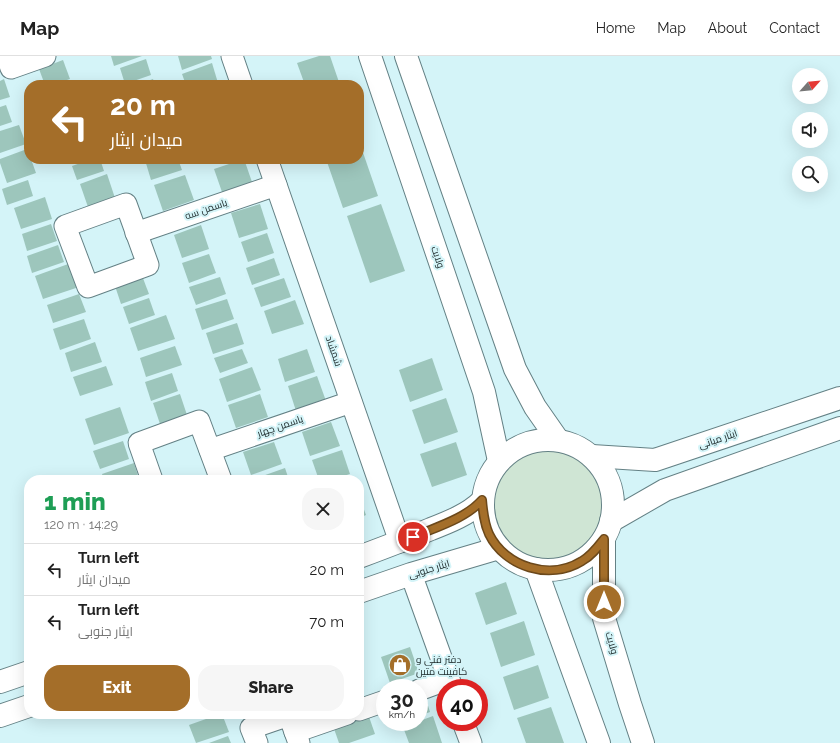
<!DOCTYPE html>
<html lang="en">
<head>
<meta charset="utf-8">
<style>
  body { margin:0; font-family:Raleway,Cairo,sans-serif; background:#f6f6f6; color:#222; height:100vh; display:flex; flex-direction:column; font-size:15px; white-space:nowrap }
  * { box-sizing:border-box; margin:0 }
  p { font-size:13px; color:#767676 }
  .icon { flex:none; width:22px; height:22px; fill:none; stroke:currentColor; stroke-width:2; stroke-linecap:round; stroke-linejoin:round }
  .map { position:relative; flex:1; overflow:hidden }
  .details { position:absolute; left:24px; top:419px; width:340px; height:244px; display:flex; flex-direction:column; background:#fff; border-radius:16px; box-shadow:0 4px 16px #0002 }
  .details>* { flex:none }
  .guide { position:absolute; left:24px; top:24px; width:340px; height:84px; border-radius:16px; box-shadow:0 4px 16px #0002; background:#a46e29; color:#fff; overflow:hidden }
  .needle { width:26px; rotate:63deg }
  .fabs { position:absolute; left:792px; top:12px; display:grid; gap:8px }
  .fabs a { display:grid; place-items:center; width:36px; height:36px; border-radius:50%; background:#fff; box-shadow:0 4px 16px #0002; font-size:20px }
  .speed { position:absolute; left:376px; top:623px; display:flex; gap:8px; font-size:20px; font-weight:700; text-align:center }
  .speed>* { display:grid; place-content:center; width:52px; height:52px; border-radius:50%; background:#fff; box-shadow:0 4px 16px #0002; line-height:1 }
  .speed small { font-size:10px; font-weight:400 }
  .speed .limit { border:6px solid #d22; background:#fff; color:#111 }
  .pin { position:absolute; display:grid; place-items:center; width:34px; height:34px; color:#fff; margin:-17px; border:2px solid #fff; border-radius:50%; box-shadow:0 1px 4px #0007 }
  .me { position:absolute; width:44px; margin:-22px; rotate:0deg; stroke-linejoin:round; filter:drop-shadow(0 0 3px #0008) }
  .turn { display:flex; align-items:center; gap:14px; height:84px; padding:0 20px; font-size:18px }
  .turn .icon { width:52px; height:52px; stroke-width:2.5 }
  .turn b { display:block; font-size:28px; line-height:34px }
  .round { display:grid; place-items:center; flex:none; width:42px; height:42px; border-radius:16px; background:#f6f6f6 }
  .head { display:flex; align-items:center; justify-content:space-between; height:68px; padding:0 20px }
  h1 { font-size:24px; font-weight:800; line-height:30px; color:#1e9e55 }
  .action { display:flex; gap:8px; margin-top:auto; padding:8px 20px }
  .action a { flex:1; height:46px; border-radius:16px; background:#a46e29; color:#fff; font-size:16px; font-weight:800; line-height:46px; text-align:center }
  .action a+a { background:#f6f6f6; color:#222 }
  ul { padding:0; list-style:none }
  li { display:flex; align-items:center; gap:12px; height:52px; padding:0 20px; border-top:1px solid #e0e0e0 }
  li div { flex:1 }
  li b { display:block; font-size:15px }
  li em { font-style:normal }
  header { display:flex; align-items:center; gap:24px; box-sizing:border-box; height:56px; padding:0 20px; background:#fff; border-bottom:1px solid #e0e0e0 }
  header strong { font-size:19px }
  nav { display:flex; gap:22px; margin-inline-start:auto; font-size:14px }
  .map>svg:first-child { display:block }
  .green { fill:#cfe5d4 }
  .building { fill:#9dc6bc }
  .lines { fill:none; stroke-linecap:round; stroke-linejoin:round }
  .street-casing { stroke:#648185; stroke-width:23 }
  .secondary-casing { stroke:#648185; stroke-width:24 }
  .street { stroke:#fff; stroke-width:21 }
  .secondary { stroke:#fff; stroke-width:22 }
  .route-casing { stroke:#6b481b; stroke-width:10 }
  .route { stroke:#a46e29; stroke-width:7 }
  .labels { text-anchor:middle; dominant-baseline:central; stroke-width:4; stroke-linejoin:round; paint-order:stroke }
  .street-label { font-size:10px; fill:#202d2e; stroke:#d4f4f8 }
  .poi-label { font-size:10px; fill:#202d2e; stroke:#d4f4f8; text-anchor:start }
</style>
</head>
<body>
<header>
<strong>Map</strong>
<nav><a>Home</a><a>Map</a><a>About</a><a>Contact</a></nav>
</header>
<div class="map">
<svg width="840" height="687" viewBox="0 0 840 687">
  <rect width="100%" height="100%" fill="#d4f4f8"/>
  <circle class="green" cx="548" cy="449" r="56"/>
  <g class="building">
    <polygon points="111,0 142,0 114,10"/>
    <polygon points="178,0 211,0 212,3 182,14"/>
    <polygon points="319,0 330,0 340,29 305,29 297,7"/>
    <polygon points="146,3 151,19 125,28 120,12"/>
    <polygon points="63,4 70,23 52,29 45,29 39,13"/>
    <polygon points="212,7 218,27 211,29 186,29 182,18"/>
    <polygon points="4,23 10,41 0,44 0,25"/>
    <polygon points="153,23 155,29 136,29"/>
    <polygon points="6,49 12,66 0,70 0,51"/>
    <polygon points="19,69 26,88 0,97 0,75"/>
    <polygon points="359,85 378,140 343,152 326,103 359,103"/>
    <polygon points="27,93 29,103 31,103 36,117 7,127 0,107 0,103"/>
    <polygon points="92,103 100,103 104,115 77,124 72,110"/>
    <polygon points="149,103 178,103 182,114 151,124 145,104"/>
    <polygon points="209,103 224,103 211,108"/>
    <polygon points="244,103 252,126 222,136 214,113"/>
    <polygon points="107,118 115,142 88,151 80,128"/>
    <polygon points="185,119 194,144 163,155 154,129"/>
    <polygon points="28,124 33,140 7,149 2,133"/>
    <polygon points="45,141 52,163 21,173 14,152"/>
    <polygon points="260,148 268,173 239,182 231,157"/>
    <polygon points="381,148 405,215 370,227 347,160"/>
    <polygon points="51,168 57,185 27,195 22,178"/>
    <polygon points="201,169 209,193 182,202 174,179"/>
    <polygon points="267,177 274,197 248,206 241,186"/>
    <polygon points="58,189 64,206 32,217 27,200"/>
    <polygon points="209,198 216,217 189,227 182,207"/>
    <polygon points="274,202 280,219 252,229 246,212"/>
    <polygon points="71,207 79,231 43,243 35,220"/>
    <polygon points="141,217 149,238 121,248 114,227"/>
    <polygon points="220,221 226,238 196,249 189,231"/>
    <polygon points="284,222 291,241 261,251 254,232"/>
    <polygon points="79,238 86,256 53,267 47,249"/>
    <polygon points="149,242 155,259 129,268 123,251"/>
    <polygon points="227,243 234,263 202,274 195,253"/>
    <polygon points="295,244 304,268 272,278 264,255"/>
    <polygon points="166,259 175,283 138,295 130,272"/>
    <polygon points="84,263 91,283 60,294 53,273"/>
    <polygon points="237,267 244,288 213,298 206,277"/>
    <polygon points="95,286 102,306 71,316 65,297"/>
    <polygon points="175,290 182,309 146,321 140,302"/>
    <polygon points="242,293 248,307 220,317 214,302"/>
    <polygon points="307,293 315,316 285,326 278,303"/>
    <polygon points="432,302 443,334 410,346 399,314"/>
    <polygon points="106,310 113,329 80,340 73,321"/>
    <polygon points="252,311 261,334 227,346 219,323"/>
    <polygon points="172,317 178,335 151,345 145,326"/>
    <polygon points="317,320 326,345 296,355 288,330"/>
    <polygon points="180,338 187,359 160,368 153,347"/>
    <polygon points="260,338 268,361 236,372 228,349"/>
    <polygon points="446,342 458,376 424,388 412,354"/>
    <polygon points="120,351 129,377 94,389 85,363"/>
    <polygon points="331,366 340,390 310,400 302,376"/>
    <polygon points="123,385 129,403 100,413 93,395"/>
    <polygon points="274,386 282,408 251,419 243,396"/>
    <polygon points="456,386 467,419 432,431 420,398"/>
    <polygon points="342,394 350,418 331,424 319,424 312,404"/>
    <polygon points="134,407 139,423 104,424 102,418"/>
    <polygon points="285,412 289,424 255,424 254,423"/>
    <polygon points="359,440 366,459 359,462"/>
    <polygon points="506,526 517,558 486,569 475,537"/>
    <polygon points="524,565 535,599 501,611 490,577"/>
    <polygon points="410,591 419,617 390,627 381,601"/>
    <polygon points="538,609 549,642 514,654 503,621"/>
    <polygon points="424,637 430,656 419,660 419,639"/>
    <polygon points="551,651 564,687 526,687 517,662"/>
    <polygon points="367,655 375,678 349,687 339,687 332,667"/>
    <polygon points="220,658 222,658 229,676 196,687 189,669"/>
    <polygon points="433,660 442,687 409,687 403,671"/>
    <polygon points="228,680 231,687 209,687"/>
  </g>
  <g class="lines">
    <g class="street-casing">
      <g id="street">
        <polyline points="7,0 11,12 45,0"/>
        <polyline points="232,0 242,29"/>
        <polyline points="267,103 400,486"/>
        <polygon points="126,148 148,209 88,231 65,170"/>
        <polyline points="136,177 276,129"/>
        <polyline points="210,394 351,346"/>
        <polyline points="152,424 139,387 199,365 221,424"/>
        <polyline points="411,518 452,632"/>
        <polyline points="419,634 449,623"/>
        <polyline points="359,654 385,645"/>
        <polyline points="463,666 471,687"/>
        <polyline points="295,676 347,658"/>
        <polyline points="257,687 251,672 289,659 299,687"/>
      </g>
    </g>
    <g class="secondary-casing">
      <g id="secondary">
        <polyline points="370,0 484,336 499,405"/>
        <polyline points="406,0 515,313 535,351 558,384"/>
        <circle cx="548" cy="449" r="65"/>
        <polyline points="592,400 655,404 840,342"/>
        <polyline points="611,465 665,434 840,372"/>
        <polyline points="604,483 604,562 630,648 643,687"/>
        <path d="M 359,501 C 383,492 407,483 431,473 C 449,466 469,458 482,445"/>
        <polyline points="536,513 599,687"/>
        <polyline points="359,536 411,518 499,492"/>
        <polyline points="0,626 29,616"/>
        <polyline points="0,660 29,650"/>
      </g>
    </g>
    <use href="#street" class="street"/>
    <use href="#secondary" class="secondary"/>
  </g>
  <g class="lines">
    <g class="route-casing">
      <path id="route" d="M 413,481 C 436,471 465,463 482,444 C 483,456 484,467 489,478 C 505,511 550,525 582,505 C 591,500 597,492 604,483 L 604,546"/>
    </g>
    <use href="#route" class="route"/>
  </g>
  <defs>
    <g id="shop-disc" transform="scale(1.15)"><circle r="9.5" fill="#a46e29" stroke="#d4f4f8"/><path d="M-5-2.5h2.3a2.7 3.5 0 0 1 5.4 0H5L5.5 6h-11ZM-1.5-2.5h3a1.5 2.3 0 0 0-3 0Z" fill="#fff"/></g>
  </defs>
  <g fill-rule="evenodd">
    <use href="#shop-disc" x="400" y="609"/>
  </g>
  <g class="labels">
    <g class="street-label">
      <text transform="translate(206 153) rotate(-19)">یاسمن سه</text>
      <text transform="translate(438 201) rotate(71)">ولایت</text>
      <text transform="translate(334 295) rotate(71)">شمشاد</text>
      <text transform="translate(280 370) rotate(-19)">یاسمن چهار</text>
      <text transform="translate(718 383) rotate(-19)">ایثار میانی</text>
      <text transform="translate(429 513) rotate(-17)">ایثار جنوبی</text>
      <text transform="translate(612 587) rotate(74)">ولایت</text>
    </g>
    <g class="poi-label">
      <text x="416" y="603">دفتر فنی و<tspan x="416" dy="12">کافینت متین</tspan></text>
    </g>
  </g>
</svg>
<div class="fabs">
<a><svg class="needle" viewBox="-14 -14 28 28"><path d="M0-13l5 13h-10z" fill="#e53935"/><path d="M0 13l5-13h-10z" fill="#767676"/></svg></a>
<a><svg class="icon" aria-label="sound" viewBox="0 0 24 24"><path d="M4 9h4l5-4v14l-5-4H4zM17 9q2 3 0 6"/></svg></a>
<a><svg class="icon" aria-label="search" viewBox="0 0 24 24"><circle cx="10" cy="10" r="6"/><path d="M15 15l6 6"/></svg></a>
</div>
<div class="speed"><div>30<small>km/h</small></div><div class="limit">40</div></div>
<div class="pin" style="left:413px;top:481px;background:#d93025"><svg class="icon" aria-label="arrive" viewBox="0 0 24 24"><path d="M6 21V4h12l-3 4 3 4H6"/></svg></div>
<svg class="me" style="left:604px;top:546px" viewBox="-20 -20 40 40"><circle r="17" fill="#a46e29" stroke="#fff" stroke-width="3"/><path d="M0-11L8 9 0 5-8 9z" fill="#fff"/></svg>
<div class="guide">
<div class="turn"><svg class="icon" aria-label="left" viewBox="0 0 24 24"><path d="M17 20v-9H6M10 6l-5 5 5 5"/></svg><div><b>20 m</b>میدان ایثار</div></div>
</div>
<section class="details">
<div class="head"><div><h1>1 min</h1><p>120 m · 14:29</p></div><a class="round"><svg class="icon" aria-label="close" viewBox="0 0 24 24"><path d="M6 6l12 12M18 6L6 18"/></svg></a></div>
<ul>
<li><svg class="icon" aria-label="left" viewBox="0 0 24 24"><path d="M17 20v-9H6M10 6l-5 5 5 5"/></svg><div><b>Turn left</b><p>میدان ایثار</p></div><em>20 m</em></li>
<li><svg class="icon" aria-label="left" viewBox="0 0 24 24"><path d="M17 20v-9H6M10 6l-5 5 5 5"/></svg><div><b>Turn left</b><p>ایثار جنوبی</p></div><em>70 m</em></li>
</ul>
<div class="action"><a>Exit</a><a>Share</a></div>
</section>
</div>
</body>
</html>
